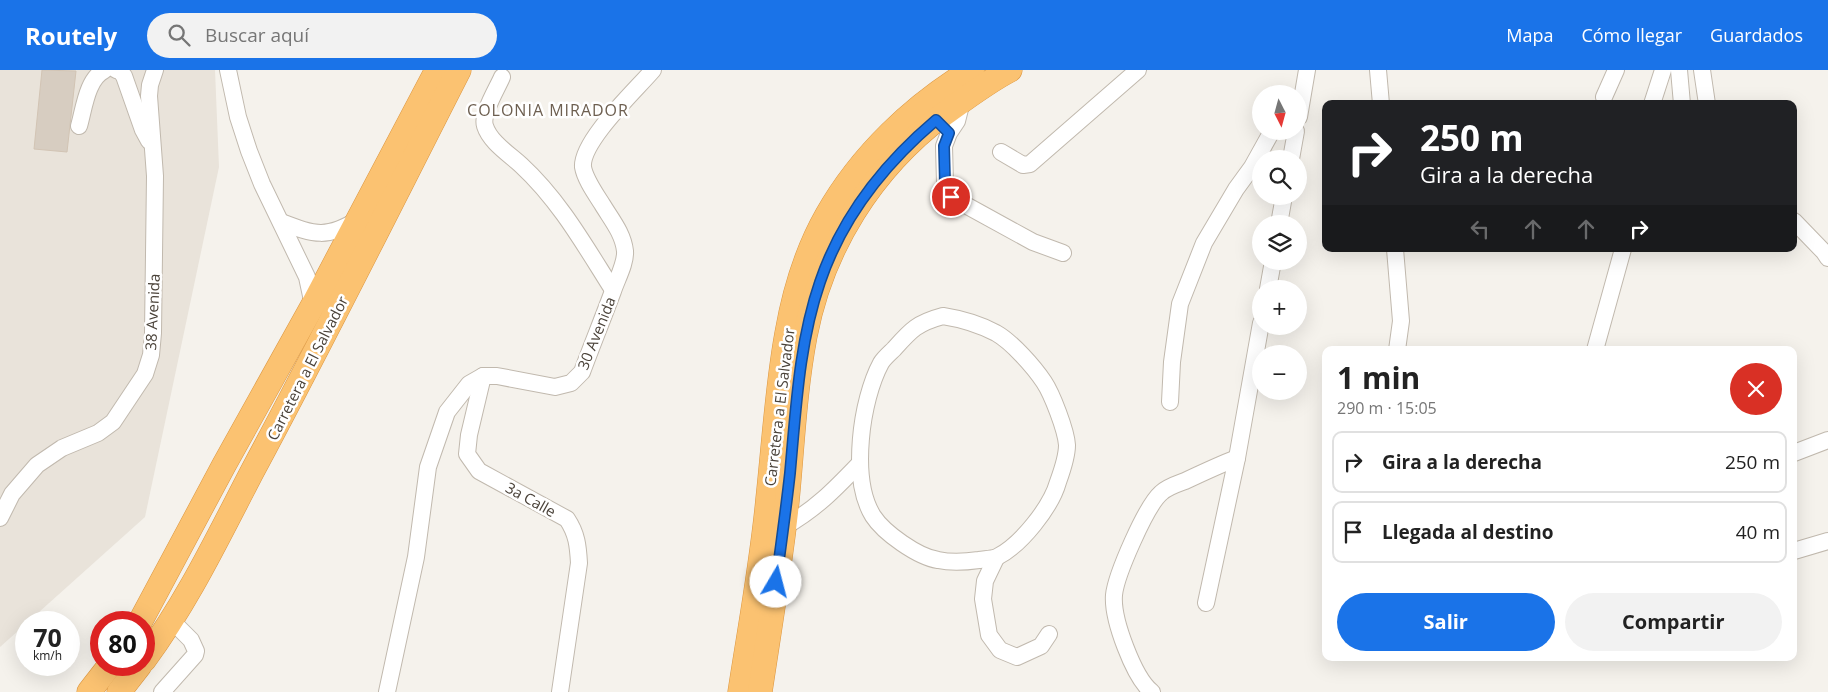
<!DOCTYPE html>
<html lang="es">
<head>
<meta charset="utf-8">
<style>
  body { margin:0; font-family:"Open Sans",sans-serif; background:#f2f2f2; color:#222; height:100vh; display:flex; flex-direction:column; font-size:19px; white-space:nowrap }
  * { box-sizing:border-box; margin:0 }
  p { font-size:16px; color:#767676 }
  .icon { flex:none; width:28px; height:28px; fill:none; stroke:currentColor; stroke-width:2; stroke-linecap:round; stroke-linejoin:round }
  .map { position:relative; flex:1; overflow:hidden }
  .side { position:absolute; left:1322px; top:276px; width:475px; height:315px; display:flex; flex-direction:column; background:#fff; border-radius:10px; box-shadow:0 5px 20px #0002 }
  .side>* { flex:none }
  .banner { position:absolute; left:1322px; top:30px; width:475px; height:152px; border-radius:10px; box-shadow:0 5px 20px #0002; background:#202124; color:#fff; overflow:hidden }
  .needle { width:32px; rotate:174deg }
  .tools { position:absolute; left:1252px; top:15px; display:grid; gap:10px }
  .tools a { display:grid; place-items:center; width:55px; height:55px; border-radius:50%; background:#fff; box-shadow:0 5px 20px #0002; font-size:25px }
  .speed { position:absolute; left:15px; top:541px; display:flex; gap:10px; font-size:25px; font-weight:700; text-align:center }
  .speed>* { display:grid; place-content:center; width:65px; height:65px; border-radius:50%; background:#fff; box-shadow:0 5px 20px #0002; line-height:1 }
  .speed small { font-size:12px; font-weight:400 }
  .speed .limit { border:8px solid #d22; background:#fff; color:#111 }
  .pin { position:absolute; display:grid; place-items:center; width:42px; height:42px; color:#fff; margin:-21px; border:2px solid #fff; border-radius:50%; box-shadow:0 1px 5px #0007 }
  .me { position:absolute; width:55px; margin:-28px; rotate:8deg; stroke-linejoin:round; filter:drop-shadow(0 0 4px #0008) }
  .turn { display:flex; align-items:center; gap:18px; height:105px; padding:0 15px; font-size:22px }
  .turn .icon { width:65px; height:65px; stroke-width:2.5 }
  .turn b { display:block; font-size:35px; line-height:42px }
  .lanes { display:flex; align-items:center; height:48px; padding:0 15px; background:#0003; justify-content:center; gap:25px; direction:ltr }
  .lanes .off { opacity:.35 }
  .round { display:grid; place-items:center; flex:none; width:52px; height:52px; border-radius:26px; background:#f2f2f2 }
  .summary { display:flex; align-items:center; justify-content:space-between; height:85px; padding:0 15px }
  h1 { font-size:30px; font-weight:700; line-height:38px }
  .cta { display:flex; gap:10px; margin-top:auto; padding:10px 15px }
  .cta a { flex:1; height:58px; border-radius:30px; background:#1a73e8; color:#fff; font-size:20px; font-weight:700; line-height:58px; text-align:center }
  .cta a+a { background:#f2f2f2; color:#222 }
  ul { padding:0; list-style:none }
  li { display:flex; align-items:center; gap:15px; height:62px; margin:0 10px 8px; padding:0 5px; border:2px solid #e0e0e0; border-radius:10px }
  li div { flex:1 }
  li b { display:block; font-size:19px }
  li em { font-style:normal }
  header { display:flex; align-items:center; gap:30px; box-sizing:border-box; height:70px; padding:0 25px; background:#1a73e8; color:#fff }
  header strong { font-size:24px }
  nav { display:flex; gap:28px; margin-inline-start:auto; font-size:18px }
  .search { width:350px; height:45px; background:#f2f2f2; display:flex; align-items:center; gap:12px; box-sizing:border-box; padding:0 18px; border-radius:28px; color:#767676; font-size:19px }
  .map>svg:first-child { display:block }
  .residential { fill:#e9e3da }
  .building { fill:#d7cdc1; stroke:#d2c4b4 }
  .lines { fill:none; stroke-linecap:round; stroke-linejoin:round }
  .minor-casing { stroke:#c1b9ae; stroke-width:18 }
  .highway-casing { stroke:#db9640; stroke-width:25 }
  .minor { stroke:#fff; stroke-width:16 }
  .highway { stroke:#fbc271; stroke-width:24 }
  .route-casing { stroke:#114b97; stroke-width:12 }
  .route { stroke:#1a73e8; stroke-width:9 }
  .labels { text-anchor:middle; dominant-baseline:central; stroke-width:5; stroke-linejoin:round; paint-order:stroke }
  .street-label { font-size:15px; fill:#4a4239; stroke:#fff }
  .neighbourhood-label { font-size:16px; letter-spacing:1px; fill:#6d5f50; stroke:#fff }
</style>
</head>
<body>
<header>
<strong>Routely</strong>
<div class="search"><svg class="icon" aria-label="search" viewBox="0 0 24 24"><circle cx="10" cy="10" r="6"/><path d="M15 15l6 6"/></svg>Buscar aquí</div>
<nav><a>Mapa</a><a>Cómo llegar</a><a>Guardados</a></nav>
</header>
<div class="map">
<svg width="1828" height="622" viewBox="0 0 1828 622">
  <rect width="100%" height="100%" fill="#f5f2ec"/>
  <polygon class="residential" points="0,0 215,0 219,97 145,447 0,577"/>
  <polygon class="building" points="42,0 76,1 67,82 34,79"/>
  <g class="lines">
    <g class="minor-casing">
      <g id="minor">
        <polyline points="116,0 120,1 124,6 143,60 149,71"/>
        <polyline points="228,0 238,47 249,81 262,114 307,207 313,235"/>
        <polyline points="1378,0 1381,34"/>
        <polyline points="1679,0 1682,34"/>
        <polyline points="1702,0 1707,34"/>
        <path d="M 502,7 C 497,19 481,44 485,56 C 490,72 509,84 521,95 C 560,131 585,176 613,220"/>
        <polyline points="1604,27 1616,0"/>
        <polyline points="962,31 957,51 949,63 944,76 945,113 951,127 1033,172 1063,183"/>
        <polyline points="1652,34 1663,0"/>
        <polyline points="1299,47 1307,0"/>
        <path d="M 79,56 C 84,39 87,8 105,0"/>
        <polyline points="1001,82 1023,95 1030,94 1138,0"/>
        <polyline points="1291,89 1296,61"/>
        <polyline points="1794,151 1824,182 1828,188"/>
        <path d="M 281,152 C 315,165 327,169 359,149"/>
        <polyline points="1279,154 1284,126"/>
        <polyline points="1395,179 1401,251 1397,280"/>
        <polyline points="1268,219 1273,191"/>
        <path d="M 943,246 C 962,249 979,254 996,263 C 1012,272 1034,297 1044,312 C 1052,324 1066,360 1067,375 C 1067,387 1062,401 1058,412 C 1051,437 1021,475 997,487 C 992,489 985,489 979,490 C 965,492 952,493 938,490 C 918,487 884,463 873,446 C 850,409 861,330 881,293 C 884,288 890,283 894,279 C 911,260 917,253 943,246 Z"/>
        <polyline points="1595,280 1623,179"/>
        <path d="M 483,306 L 469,365 L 467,384 L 479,401 L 567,449 C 577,464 578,476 579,493 L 560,622"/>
        <polyline points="1170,332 1172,292 1180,234 1204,173 1236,119 1252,97 1272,61"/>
        <polyline points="1794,383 1828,370"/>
        <polyline points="0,448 12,424 37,395 62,378 98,363 113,352 145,304 151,285 153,263 155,106 149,26 150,15 155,0"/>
        <path d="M 784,457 C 816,439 835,419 860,393"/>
        <polyline points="1794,481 1828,471"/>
        <polyline points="996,488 985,511 983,529 989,565 1000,580 1017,587 1041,576 1049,564"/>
        <polyline points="1206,533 1237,388 1261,253"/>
        <polyline points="162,622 195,585 196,581 191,570 172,551"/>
        <path d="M 387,622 L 416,487 L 428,397 L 447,342 L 469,314 L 483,306 L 497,306 L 555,317 L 571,313 L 582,302 C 592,275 603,248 613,221 C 617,209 626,193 625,181 C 623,163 611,149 602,134 C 595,123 585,109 583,97 C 581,71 636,20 653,0"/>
        <path d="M 1152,622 C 1134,608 1112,549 1114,525 C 1116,505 1146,436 1161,423 C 1167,417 1177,414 1185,411 C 1202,403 1219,395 1237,388"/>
      </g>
    </g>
    <g class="highway-casing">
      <g id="highway">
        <polyline points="140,552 224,395 313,235 437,0"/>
        <path d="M 144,590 C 188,531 219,465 253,400 C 324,268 391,133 459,0"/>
        <polyline points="89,622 110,595"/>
        <polyline points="119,622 140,595"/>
        <path d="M 740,622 C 750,557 762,493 768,428 C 774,373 777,317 787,263 C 794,223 807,180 827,145 C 861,85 914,35 972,0"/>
        <path d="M 760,622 C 769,562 779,502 786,442 C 792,384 794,324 805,266 C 822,177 872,98 944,44 C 966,28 987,12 1010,0"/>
      </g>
    </g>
    <use href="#minor" class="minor"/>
    <use href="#highway" class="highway"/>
  </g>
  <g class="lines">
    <g class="route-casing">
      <path id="route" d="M 776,512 C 781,475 786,439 790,403 C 796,338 799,273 820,212 C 842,147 884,94 936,50 L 949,63 L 944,76 L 945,113 L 951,127"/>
    </g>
    <use href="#route" class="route"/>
  </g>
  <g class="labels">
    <g class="street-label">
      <text transform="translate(152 242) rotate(-87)">38 Avenida</text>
      <text transform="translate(596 263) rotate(-68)">30 Avenida</text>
      <text transform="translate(307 298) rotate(-63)">Carretera a El Salvador</text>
      <text transform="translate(779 337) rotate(-83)">Carretera a El Salvador</text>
      <text transform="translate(531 429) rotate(29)">3a Calle</text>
    </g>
    <g class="neighbourhood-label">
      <text x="548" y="40">COLONIA MIRADOR</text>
    </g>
  </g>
</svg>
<div class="tools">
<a><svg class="needle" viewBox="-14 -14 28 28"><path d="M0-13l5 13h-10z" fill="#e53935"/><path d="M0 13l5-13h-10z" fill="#767676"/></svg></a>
<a><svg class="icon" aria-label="search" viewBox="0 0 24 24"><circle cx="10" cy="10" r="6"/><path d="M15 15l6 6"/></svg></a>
<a><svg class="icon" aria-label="layers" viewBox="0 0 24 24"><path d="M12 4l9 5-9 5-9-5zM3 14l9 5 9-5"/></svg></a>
<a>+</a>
<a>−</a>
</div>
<div class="speed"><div>70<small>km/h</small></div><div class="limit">80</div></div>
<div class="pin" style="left:951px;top:127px;background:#d93025"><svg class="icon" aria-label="arrive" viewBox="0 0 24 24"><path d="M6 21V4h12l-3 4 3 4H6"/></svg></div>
<svg class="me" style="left:776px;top:512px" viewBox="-20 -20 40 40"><circle r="19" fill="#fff"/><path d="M0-13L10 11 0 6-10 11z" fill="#1a73e8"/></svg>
<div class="banner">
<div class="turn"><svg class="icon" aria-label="right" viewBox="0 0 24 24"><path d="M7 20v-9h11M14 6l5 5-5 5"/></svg><div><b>250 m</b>Gira a la derecha</div></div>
<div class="lanes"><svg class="icon off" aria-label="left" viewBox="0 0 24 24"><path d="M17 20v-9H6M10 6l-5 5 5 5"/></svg><svg class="icon off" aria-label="ahead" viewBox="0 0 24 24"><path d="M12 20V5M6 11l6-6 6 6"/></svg><svg class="icon off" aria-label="ahead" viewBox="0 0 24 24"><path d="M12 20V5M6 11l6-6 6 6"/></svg><svg class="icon" aria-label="right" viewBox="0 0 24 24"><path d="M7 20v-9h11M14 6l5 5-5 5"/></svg></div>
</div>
<section class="side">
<div class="summary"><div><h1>1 min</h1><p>290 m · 15:05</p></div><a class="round" style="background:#d93025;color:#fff"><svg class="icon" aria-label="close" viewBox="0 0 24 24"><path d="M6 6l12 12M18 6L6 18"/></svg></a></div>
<ul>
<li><svg class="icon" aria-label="right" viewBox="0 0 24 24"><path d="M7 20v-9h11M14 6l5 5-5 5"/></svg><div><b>Gira a la derecha</b></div><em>250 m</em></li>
<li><svg class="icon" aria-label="arrive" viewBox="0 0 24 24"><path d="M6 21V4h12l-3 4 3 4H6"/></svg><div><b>Llegada al destino</b></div><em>40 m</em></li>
</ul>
<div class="cta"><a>Salir</a><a>Compartir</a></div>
</section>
</div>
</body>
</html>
